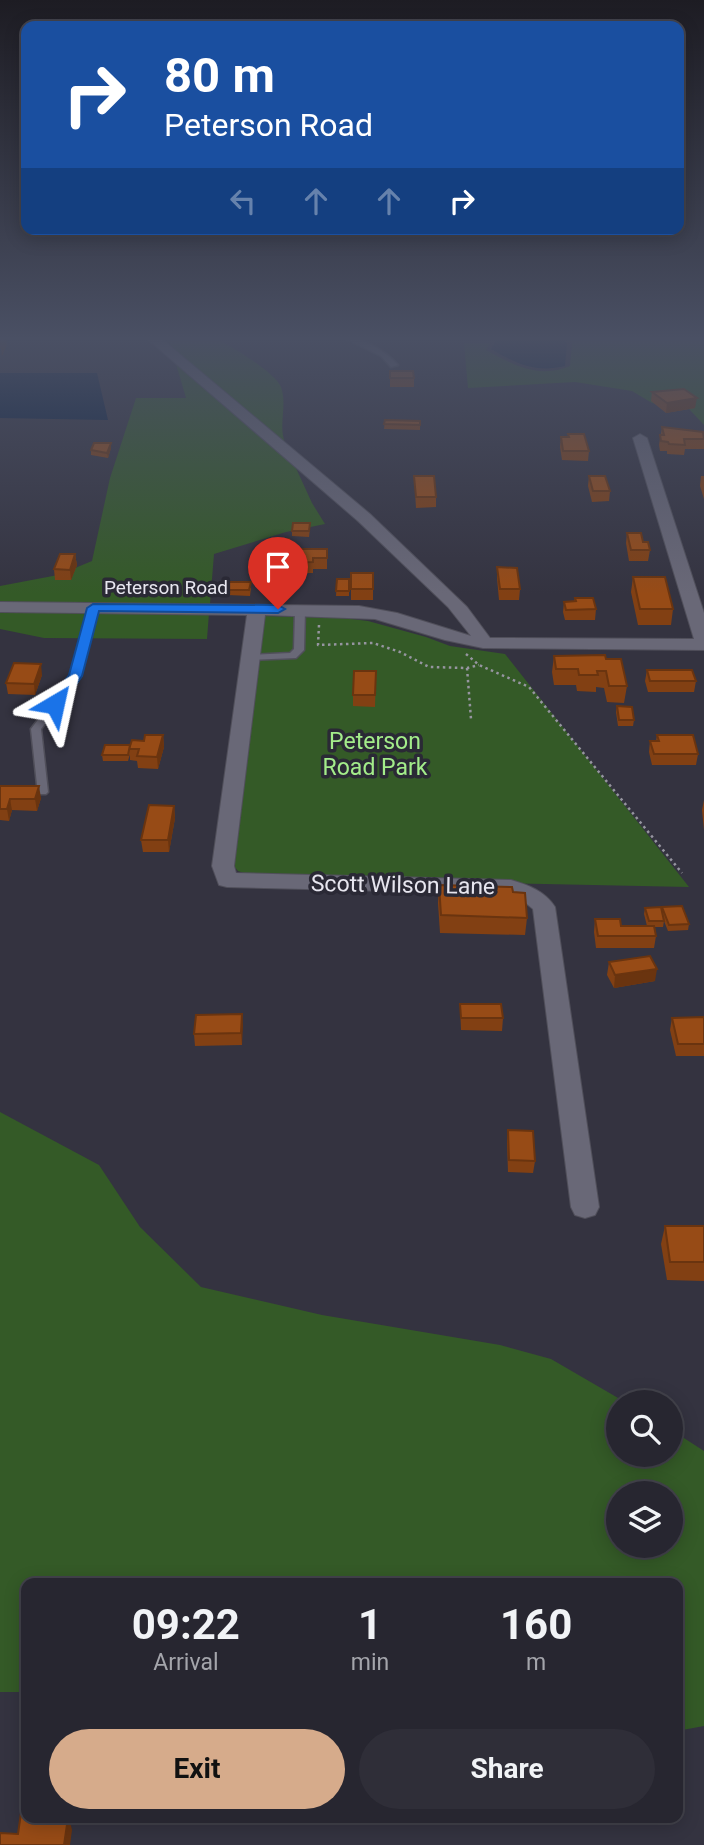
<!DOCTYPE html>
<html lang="en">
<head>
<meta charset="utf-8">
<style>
  body { margin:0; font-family:Roboto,sans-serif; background:#2f2e38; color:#f1f3f6; height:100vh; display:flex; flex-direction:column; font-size:26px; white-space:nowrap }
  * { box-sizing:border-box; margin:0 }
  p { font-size:23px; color:#a4a5ab }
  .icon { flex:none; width:38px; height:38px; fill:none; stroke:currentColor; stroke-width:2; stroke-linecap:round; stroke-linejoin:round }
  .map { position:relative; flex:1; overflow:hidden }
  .side { position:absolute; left:21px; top:1578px; width:662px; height:245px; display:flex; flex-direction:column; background:#272630; border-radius:14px; box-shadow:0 4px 18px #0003,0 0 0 2px #43434c }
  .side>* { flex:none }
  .banner { position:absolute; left:21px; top:21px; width:663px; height:214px; border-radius:14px; box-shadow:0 4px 18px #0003,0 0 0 2px #43434c; background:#1a4fa0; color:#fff; overflow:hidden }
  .tools { position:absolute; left:606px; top:1390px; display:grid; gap:14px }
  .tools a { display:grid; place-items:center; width:77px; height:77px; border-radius:50%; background:#272630; box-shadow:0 4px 18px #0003,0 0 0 2px #43434c; font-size:35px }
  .pin { position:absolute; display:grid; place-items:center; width:60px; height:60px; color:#fff; margin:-72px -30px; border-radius:50% 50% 50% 0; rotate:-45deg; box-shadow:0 0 7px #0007 }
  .pin .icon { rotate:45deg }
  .me { position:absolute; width:77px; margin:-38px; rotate:36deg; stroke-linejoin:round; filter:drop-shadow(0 0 5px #0008) }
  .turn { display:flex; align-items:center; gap:24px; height:147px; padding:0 28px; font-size:32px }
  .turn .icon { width:91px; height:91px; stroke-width:2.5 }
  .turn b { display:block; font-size:49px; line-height:60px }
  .lanes { display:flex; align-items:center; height:66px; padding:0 28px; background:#0003; justify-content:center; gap:35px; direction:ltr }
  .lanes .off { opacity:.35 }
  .eta { display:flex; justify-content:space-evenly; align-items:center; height:119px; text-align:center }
  .eta b { font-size:42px; font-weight:700; line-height:49px }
  .button { display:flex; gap:14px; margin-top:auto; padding:14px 28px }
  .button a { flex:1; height:80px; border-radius:42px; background:#d6ab8b; color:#111; font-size:28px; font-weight:700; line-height:80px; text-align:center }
  .button a+a { background:#2f2e38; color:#f1f3f6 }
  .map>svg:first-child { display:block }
  .green { fill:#345a27; fill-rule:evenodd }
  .water { fill:#051d3f }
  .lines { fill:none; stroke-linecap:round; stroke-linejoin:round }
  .service-casing { stroke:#504f5a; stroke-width:3 }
  .minor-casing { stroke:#504f5a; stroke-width:2 }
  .path { stroke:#9695a0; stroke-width:2.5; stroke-dasharray:2.5 3.5; stroke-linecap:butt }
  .service { fill:#696877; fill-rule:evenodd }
  .minor { fill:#696877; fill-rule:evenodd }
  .wall { fill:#824013 }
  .shaded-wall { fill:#6a340f }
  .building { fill:#974b16; stroke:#6a340f; stroke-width:2 }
  .route { fill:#1a73e8; stroke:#114b97; stroke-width:2 }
  .labels { text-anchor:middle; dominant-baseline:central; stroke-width:7; stroke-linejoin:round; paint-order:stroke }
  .far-street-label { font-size:19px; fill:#e7e6ef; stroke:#2a2935 }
  .park-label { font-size:23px; fill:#a3ec8a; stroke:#2a2935 }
  .street-label { font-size:23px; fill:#e7e6ef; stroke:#2a2935 }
</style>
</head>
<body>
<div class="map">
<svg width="704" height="1845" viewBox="0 0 704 1845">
  <rect width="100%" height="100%" fill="#343340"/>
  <g class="green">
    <path d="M 562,336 L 704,336 L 704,425 L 689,409 L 652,403 L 632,391 L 575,382 L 468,388 L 464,343 L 490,343 L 486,350 C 513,365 539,379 570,366 L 572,343 Z"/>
    <path d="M 168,338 C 182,338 203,334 216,339 C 230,345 276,373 281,387 C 288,407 277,426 286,445 L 171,348 Z"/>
    <polygon points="176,364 295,466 312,503 325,524 286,532 214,554 210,604 0,603 0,586 58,575 92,561 110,478 136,398 186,398"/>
    <polygon points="0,611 209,613 207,639 44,638 0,629"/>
    <polygon points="262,616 343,618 368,621 426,637 450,646 505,654 689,887 258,878 238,871 233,865"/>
    <path d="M 0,1112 L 99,1165 L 140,1227 L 201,1287 L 322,1315 L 500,1345 L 551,1359 L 625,1402 L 618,1402 L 618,1454 L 670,1454 L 670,1429 L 704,1451 L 704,1726 L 677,1731 L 677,1584 L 26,1584 L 26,1692 L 0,1692 ZM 618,1493 L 670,1493 L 670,1545 L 618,1545 Z"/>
  </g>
  <g class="water">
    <path d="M 464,336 L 557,336 L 567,343 L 565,366 C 535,373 517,364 491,349 L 496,341 L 464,341 Z"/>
    <polygon points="0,373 97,373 108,420 0,418"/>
  </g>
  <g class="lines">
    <g class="service-casing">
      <g id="service">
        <path d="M 340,336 C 360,336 385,350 398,365 L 391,367 L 381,356 Z"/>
        <polygon points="93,605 98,608 81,676 41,729 48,792 46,794 38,794 31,729 71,676 88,608"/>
        <polygon points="300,607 305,610 304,650 296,658 247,660 245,658 250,655 290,653 294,649 295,610"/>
      </g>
    </g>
    <g class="minor-casing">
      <path id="minor" d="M 144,336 L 158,336 L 370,514 L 467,607 L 490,638 L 694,639 L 633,438 L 640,434 L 647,438 L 704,613 L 704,650 L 483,648 L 445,640 L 375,619 L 265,615 L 234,866 L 236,873 L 511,880 C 528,885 545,891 555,907 L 599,1207 L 595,1215 L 585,1218 L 575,1215 L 571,1207 L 533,909 L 521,899 L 508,894 L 227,887 L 219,885 L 212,866 L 247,615 L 0,612 L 0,602 L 359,606 L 397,613 L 471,636 L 448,607 L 358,521 Z"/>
    </g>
    <g class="path">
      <polyline points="319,625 318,645 373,643 400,652 429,667 467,668 479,665"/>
      <polyline points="466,654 479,665 529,687 682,873"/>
      <polyline points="467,668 471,719"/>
    </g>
    <use href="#service" class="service"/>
    <use href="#minor" class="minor"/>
  </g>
  <g class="wall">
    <polygon points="390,371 414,378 414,387 390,387"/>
    <polygon points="652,392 695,408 666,413 651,401"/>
    <polygon points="385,420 420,421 420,430 384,429"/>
    <polygon points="662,427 704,435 704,449 685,449 684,455 667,454 667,451 660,451 659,445"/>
    <polygon points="568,434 589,451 588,461 562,460 560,447 561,437 568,437"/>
    <polygon points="111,448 108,458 91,455 91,450"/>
    <polygon points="414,476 436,497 436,507 416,508"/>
    <polygon points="589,476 610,491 609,501 592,502 588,486"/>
    <polygon points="701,476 704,476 704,499 700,486"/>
    <polygon points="310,528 309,537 292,536 292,531"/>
    <polygon points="627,533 643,542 650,550 648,561 629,561 626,543"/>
    <polygon points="289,539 288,549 327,549 327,569 313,569 313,573 272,573 272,551 268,551 268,545"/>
    <polygon points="75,554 77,565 71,580 55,580 54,569"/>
    <polygon points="497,567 520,589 519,600 499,600 497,578"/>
    <rect x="351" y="573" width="22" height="27"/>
    <polygon points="633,577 673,609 671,625 638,625 631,592"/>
    <polygon points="337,579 349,579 349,596 336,596"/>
    <polygon points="251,588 250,596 228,595 228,590"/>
    <polygon points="575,598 596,609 595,620 565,620 563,612 564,602 574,601"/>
    <polygon points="554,656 606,659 627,686 624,703 607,702 604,688 596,687 596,692 577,691 576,685 554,685 552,672"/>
    <polygon points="647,670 696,681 694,692 648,692 645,681"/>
    <polygon points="376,671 375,707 353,706 353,695"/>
    <polygon points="42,675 35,695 8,694 6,683"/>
    <polygon points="617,706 634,720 633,726 618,726 616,712"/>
    <polygon points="163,735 164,747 158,769 138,768 137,761 130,760 130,754 128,761 103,761 102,755 144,741"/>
    <polygon points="657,735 698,754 696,765 652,765 649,752 650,741 656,741"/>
    <polygon points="0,786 41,798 37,811 12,810 9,821 0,820"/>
    <polygon points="704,800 704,830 702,810"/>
    <polygon points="174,806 175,818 169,852 143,852 141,840"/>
    <polygon points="439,885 513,892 527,918 525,935 440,933 438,903"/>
    <polygon points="662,907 689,924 688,930 668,931 664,921 663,927 655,927 656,936 654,948 596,948 594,932 595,919 621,926 647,926 644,914 645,908 662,911"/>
    <polygon points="609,962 655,981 614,988 607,975"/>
    <polygon points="460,1004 503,1018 502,1031 461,1030"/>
    <polygon points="242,1014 242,1045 195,1046 194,1034"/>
    <polygon points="704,1017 704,1056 676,1056 670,1030 672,1018"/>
    <polygon points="508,1130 535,1161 533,1173 508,1172 507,1142"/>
    <polygon points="665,1226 704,1226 704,1281 667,1280 661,1244"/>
  </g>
  <g class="shaded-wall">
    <polygon points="6,336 7,345 2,356 1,347"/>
    <polygon points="697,398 695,408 666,413 667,403"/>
    <polygon points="111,443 111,448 108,458 107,453"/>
    <polygon points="75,554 77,565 71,580 70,570"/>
    <polygon points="41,664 42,675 35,695 34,684"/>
    <polygon points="163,735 164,747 158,769 157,757"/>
    <polygon points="39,786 41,798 37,811 35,799"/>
    <polygon points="10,799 12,810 9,821 7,809"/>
    <polygon points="174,806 175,818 169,852 168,840"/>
    <polygon points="657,969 655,981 614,988 615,975"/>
    <polygon points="242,1014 243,1026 242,1045 241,1033"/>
    <polygon points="68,1818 69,1818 72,1830 70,1845 64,1845"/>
  </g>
  <g class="building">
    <polygon points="0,336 6,336 1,347 0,347"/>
    <polygon points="390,371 413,371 414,378 390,378"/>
    <polygon points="684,389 697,398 667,403 652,392"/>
    <polygon points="385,420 420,421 420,425 384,424"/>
    <polygon points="662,427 703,432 704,439 684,439 685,445 669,444 668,442 661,441 660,435 664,435"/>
    <polygon points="568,434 584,434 589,451 563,451 561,437 569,437"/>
    <polygon points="94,443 111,443 107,453 91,450"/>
    <polygon points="414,476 434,476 436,497 416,497"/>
    <polygon points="589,476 605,476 610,491 593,491"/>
    <polygon points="293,523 310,523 309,531 292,531"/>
    <polygon points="627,533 641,533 643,542 648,542 650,550 631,550"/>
    <polygon points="269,539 289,539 288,546 268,545"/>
    <polygon points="272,549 327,549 327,558 313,558 313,562 272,563"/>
    <polygon points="60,554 75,554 70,570 54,569"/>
    <polygon points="497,567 517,568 520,589 500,589"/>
    <rect x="351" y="573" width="22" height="16"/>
    <polygon points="633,577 665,577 673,609 640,609"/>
    <polygon points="337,579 349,579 349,591 336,591"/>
    <polygon points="229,582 251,582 249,590 228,590"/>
    <polygon points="575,598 593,598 596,609 566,610 564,602 576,601"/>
    <polygon points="605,655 606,659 621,659 627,686 609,686 606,671 597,671 598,675 579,675 578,669 556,669 554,656"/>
    <polygon points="14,663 41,664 34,684 6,683"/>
    <polygon points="647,670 692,670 696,681 650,681"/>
    <polygon points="354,671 376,671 375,695 353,695"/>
    <polygon points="617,706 632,707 634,720 619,720"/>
    <polygon points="145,735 163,735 157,757 137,756 139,749 129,749 132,740 144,741"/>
    <polygon points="657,735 693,735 698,754 654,754 650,741 659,741"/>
    <polygon points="105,745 130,745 128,755 102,755"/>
    <polygon points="0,786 39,786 35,799 10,799 7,809 0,809"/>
    <polygon points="149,805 174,806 168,840 141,840"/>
    <polygon points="439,885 512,887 513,892 525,893 527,918 441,915"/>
    <polygon points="682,906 689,924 669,925 662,907"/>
    <polygon points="661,907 664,921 649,921 645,908"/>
    <polygon points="595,919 620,919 621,926 654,926 656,936 598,936"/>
    <polygon points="650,956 657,969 615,975 609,962"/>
    <polygon points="460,1004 501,1004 503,1018 461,1018"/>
    <polygon points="242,1014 241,1033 194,1034 196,1015"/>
    <polygon points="704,1017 704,1044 678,1044 672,1018"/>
    <polygon points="508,1130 533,1131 535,1161 509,1160"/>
    <polygon points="665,1226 704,1226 704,1262 670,1262"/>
    <polygon points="21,1813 26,1813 26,1818 68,1818 64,1845 0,1845 0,1833 18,1834"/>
  </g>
  <linearGradient id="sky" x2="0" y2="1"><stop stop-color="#1d1c23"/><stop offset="0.57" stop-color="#4a5064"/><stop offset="1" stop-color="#4a5064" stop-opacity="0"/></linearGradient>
  <rect width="704" height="594" fill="url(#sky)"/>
  <polygon class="route" points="93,604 278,605 285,609 278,613 99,611 82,676 60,707 50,707 48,704 69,675 87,608"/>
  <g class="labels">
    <g class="far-street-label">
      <text x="166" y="587">Peterson Road</text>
    </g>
    <g class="park-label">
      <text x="375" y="741">Peterson<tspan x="375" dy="26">Road Park</tspan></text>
    </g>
    <g class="street-label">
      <text transform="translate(403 885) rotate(1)">Scott Wilson Lane</text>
    </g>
  </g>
</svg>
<div class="tools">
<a><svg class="icon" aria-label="search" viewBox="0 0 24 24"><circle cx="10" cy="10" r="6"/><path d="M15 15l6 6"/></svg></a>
<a><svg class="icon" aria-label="layers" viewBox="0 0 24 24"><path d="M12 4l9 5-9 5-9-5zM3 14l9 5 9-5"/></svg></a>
</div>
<div class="pin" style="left:278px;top:609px;background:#d93025"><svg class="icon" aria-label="arrive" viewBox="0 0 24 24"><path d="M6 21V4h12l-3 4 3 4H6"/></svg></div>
<svg class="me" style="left:55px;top:704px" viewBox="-20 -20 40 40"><path d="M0-17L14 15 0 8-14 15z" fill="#1a73e8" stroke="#fff" stroke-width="4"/></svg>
<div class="banner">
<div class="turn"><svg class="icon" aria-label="right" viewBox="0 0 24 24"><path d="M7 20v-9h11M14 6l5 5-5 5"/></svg><div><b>80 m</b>Peterson Road</div></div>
<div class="lanes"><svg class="icon off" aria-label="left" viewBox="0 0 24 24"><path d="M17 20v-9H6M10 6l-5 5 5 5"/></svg><svg class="icon off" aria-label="ahead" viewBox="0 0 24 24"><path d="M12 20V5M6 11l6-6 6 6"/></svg><svg class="icon off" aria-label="ahead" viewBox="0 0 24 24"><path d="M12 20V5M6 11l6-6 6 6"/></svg><svg class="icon" aria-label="right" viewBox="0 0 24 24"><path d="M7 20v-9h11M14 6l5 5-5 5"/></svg></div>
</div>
<section class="side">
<div class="eta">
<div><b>09:22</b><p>Arrival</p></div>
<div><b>1</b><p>min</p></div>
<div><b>160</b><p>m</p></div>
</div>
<div class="button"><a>Exit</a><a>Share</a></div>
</section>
</div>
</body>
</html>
